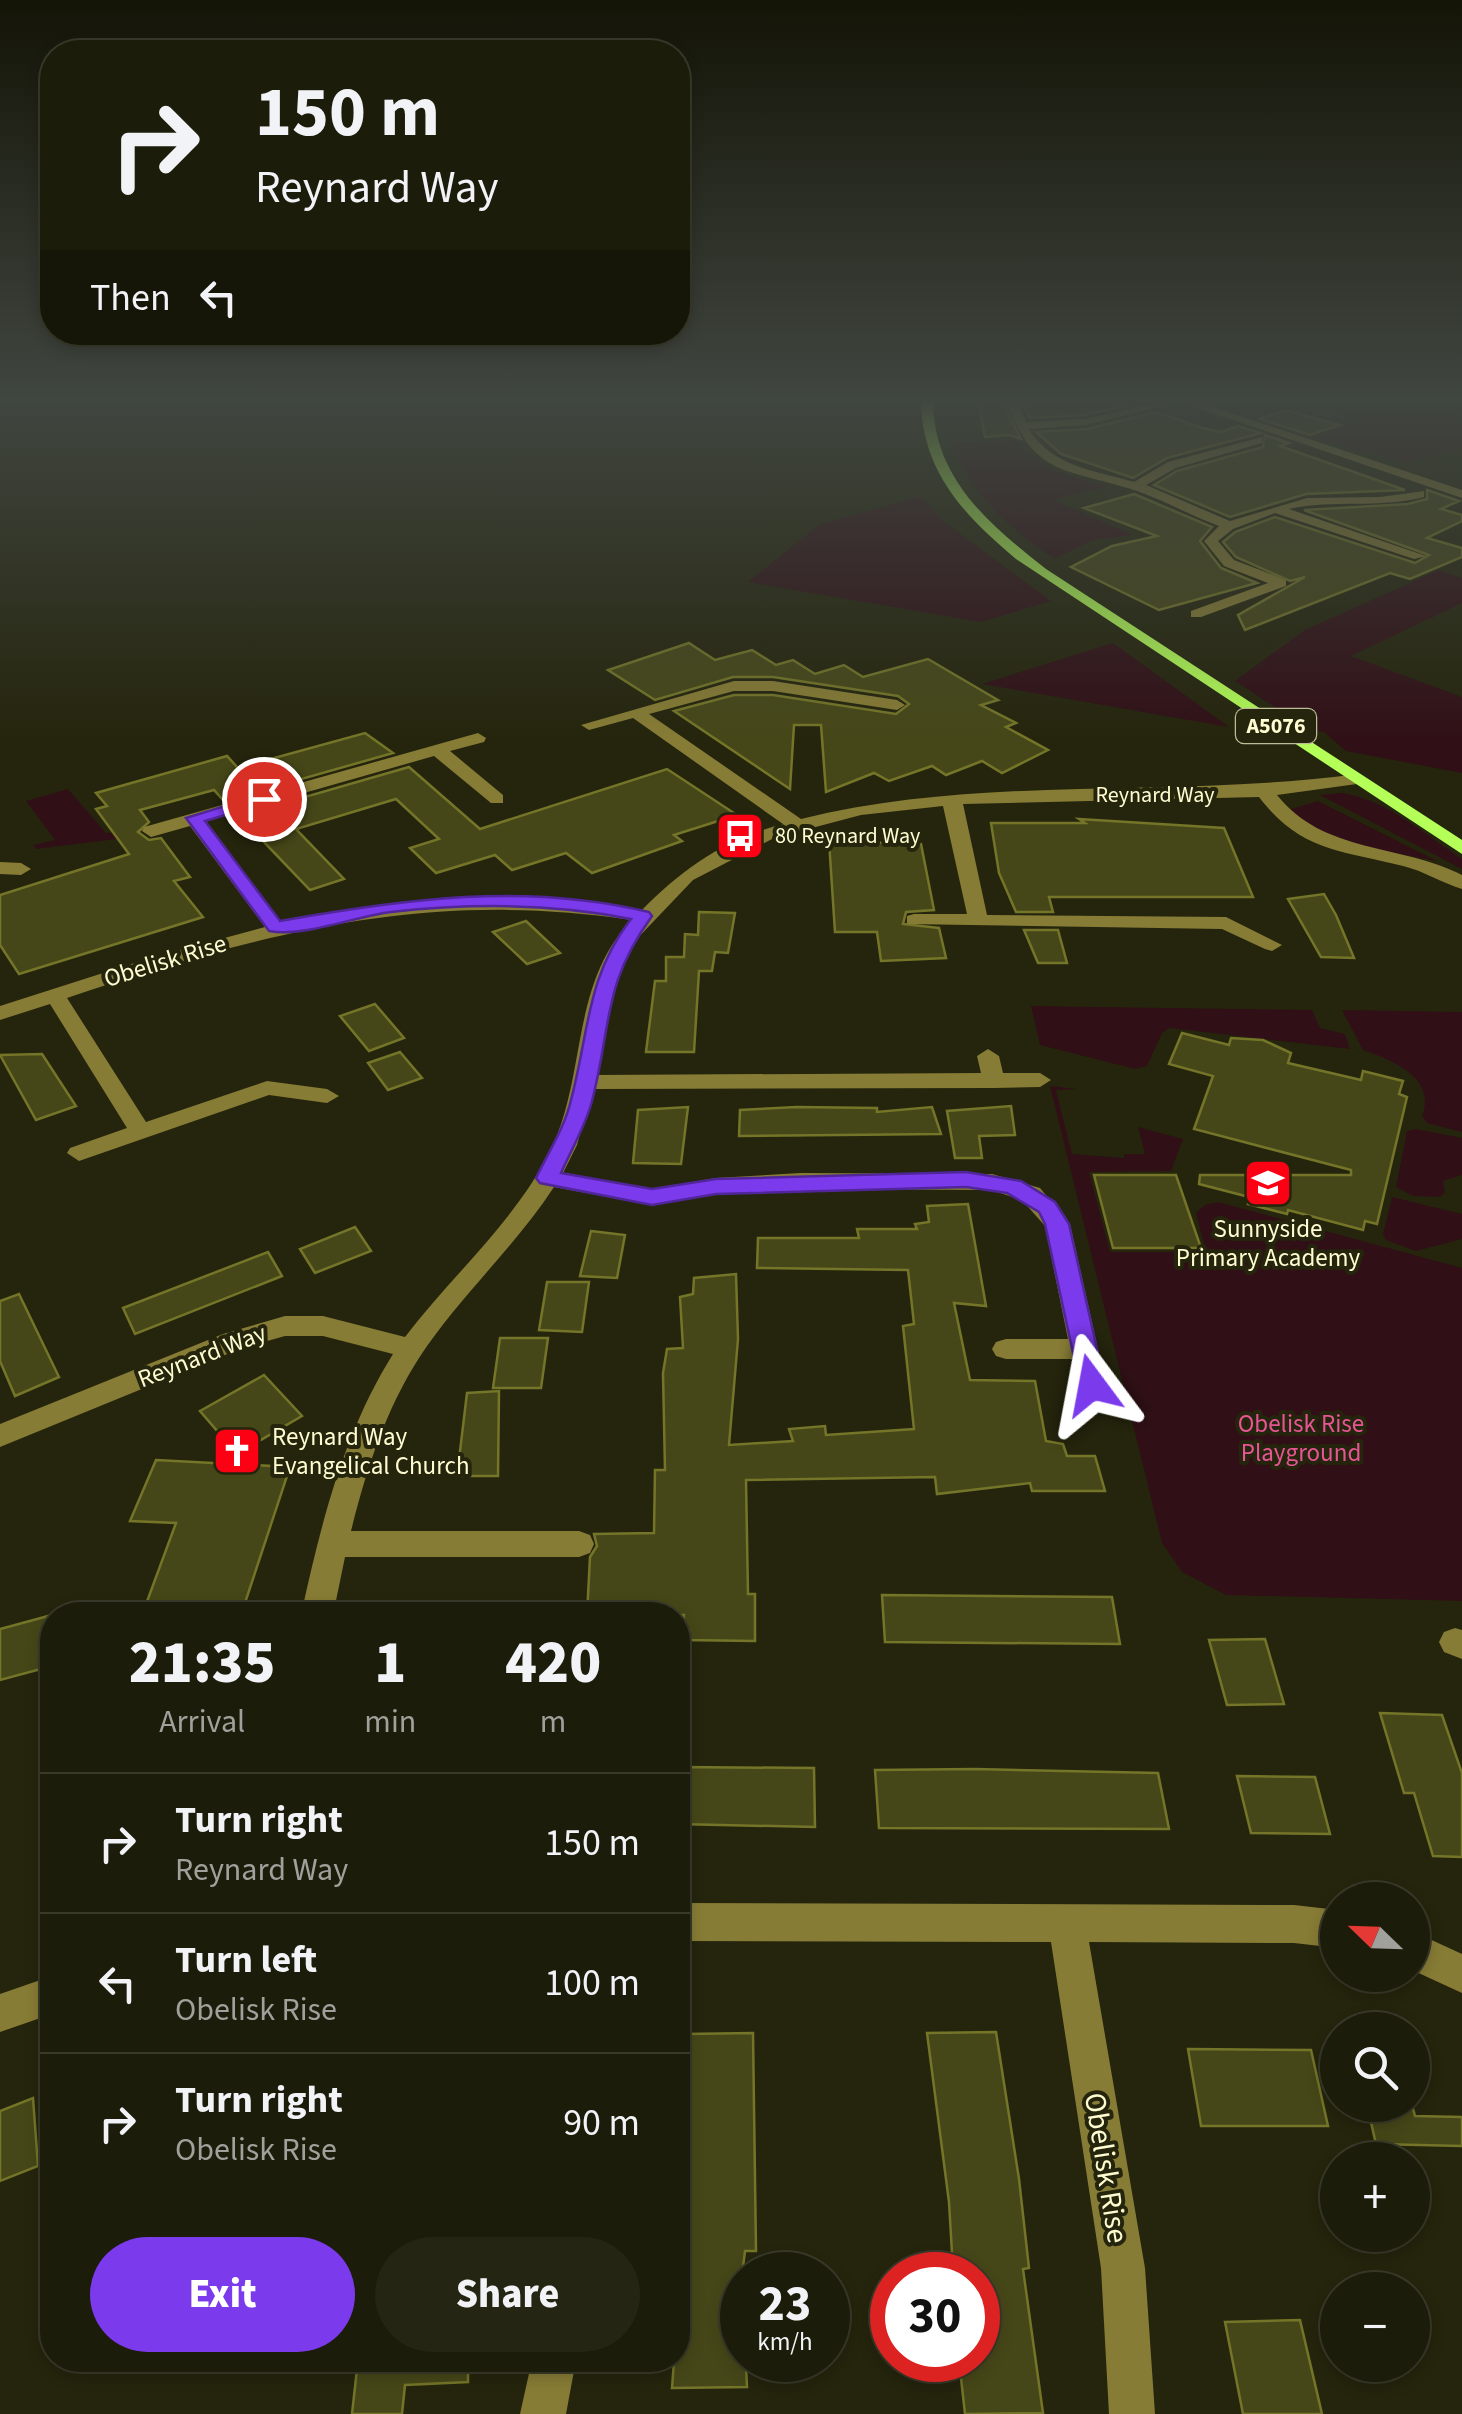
<!DOCTYPE html>
<html lang="en">
<head>
<meta charset="utf-8">
<style>
  body { margin:0; font-family:"Source Sans 3",sans-serif; background:#252513; color:#f1f3f6; height:100vh; display:flex; flex-direction:column; font-size:38px; white-space:nowrap }
  * { box-sizing:border-box; margin:0 }
  p { font-size:32px; color:#a0a19c }
  .icon { flex:none; width:55px; height:55px; fill:none; stroke:currentColor; stroke-width:2; stroke-linecap:round; stroke-linejoin:round }
  .map { position:relative; flex:1; overflow:hidden }
  .side { position:absolute; left:40px; top:1602px; width:650px; height:770px; display:flex; flex-direction:column; background:#1c1c0a; border-radius:40px; box-shadow:0 5px 15px #0003,0 0 0 2px #3a3a2b }
  .side>* { flex:none }
  .top-card { position:absolute; left:40px; top:40px; width:650px; height:305px; border-radius:40px; box-shadow:0 5px 15px #0003,0 0 0 2px #3a3a2b; background:#1c1c0a; color:#f1f3f6; overflow:hidden }
  .needle { width:65px; rotate:293deg }
  .fabs { position:absolute; left:1320px; top:1882px; display:grid; gap:20px }
  .fabs a { display:grid; place-items:center; width:110px; height:110px; border-radius:50%; background:#1c1c0a; box-shadow:0 5px 15px #0003,0 0 0 2px #3a3a2b; font-size:50px }
  .speed { position:absolute; left:720px; top:2252px; display:flex; gap:20px; font-size:50px; font-weight:700; text-align:center }
  .speed>* { display:grid; place-content:center; width:130px; height:130px; border-radius:50%; background:#1c1c0a; box-shadow:0 5px 15px #0003,0 0 0 2px #3a3a2b; line-height:1 }
  .speed small { font-size:25px; font-weight:400 }
  .speed .limit { border:15px solid #d22; background:#fff; color:#111 }
  .pin { position:absolute; display:grid; place-items:center; width:85px; height:85px; color:#fff; margin:-42px; border:5px solid #fff; border-radius:50%; box-shadow:0 2px 10px #0007 }
  .me { position:absolute; width:110px; margin:-55px; rotate:347deg; stroke-linejoin:round; filter:drop-shadow(0 0 8px #0008) }
  .turn { display:flex; align-items:center; gap:35px; height:210px; padding:0 50px; font-size:45px }
  .turn .icon { width:130px; height:130px; stroke-width:2.5 }
  .turn b { display:block; font-size:70px; line-height:85px }
  .then { display:flex; align-items:center; height:95px; padding:0 50px; background:#0003; gap:20px; font-size:38px }
  .eta { display:flex; justify-content:space-evenly; align-items:center; height:170px; text-align:center }
  .eta b { font-size:60px; font-weight:800; line-height:70px }
  .action { display:flex; gap:20px; margin-top:auto; padding:20px 50px }
  .action a { flex:1; height:115px; border-radius:60px; background:#7c3aed; color:#fff; font-size:40px; font-weight:800; line-height:115px; text-align:center }
  .action a+a { background:#252513; color:#f1f3f6 }
  ul { padding:0; list-style:none }
  li { display:flex; align-items:center; gap:30px; height:140px; padding:0 50px; border-top:2px solid #3a3a2b }
  li div { flex:1 }
  li b { display:block; font-size:38px }
  li em { font-style:normal }
  .map>svg:first-child { display:block }
  .green { fill:#301016 }
  .building { fill:#464718; stroke:#747528; stroke-width:2.5 }
  .lines { fill:none; stroke-linecap:round; stroke-linejoin:round }
  .minor { fill:#877c35; fill-rule:evenodd }
  .major { fill:#b4ff58; fill-rule:evenodd }
  .route { fill:#7c3aed; stroke:#51269a; stroke-width:2.5 }
  .labels { text-anchor:middle; dominant-baseline:central; stroke-width:8; stroke-linejoin:round; paint-order:stroke }
  .shield { fill:#25250d; stroke:#bebc96; stroke-width:2.5 }
  .shield-label { font-size:22px; font-weight:bold; fill:#fffcd1 }
  .far-street-label { font-size:22px; fill:#fffcd1; stroke:#25250d }
  .far-poi-label { font-size:22px; fill:#fffcd1; stroke:#25250d; text-anchor:start }
  .street-label { font-size:25px; fill:#fffcd1; stroke:#25250d }
  .poi-label { font-size:25px; fill:#fffcd1; stroke:#25250d }
  .park-label { font-size:25px; fill:#e75594; stroke:#25250d }
  .near-street-label { font-size:30px; fill:#fffcd1; stroke:#25250d }
</style>
</head>
<body>
<div class="map">
<svg width="1462" height="2414" viewBox="0 0 1462 2414">
  <rect width="100%" height="100%" fill="#25250d"/>
  <g class="green">
    <polygon points="1333,403 1462,403 1462,448 1407,463 1308,436 1355,420 1317,409"/>
    <path d="M 1016,440 C 1041,469 1072,479 1109,486 L 1053,500 L 1133,535 L 1093,540 L 1055,559 C 1008,528 972,494 950,443 Z"/>
    <polygon points="920,497 947,524 1051,601 981,622 748,582 820,524"/>
    <polygon points="1439,570 1462,578 1462,603 1351,656 1462,697 1462,773 1346,751 1324,732 1308,729 1235,681 1305,630"/>
    <polygon points="1113,643 1229,727 982,684"/>
    <polygon points="68,789 106,833 127,832 133,837 36,849 33,845 55,840 26,801"/>
    <path d="M 1341,793 C 1385,798 1425,835 1462,859 L 1462,869 L 1320,795 Z"/>
    <polygon points="1318,801 1437,861 1333,842 1288,810"/>
    <polygon points="1031,1006 1312,1010 1320,1028 1345,1034 1350,1049 1170,1028 1162,1033 1147,1066 1135,1069 1040,1045"/>
    <path d="M 1342,1010 L 1462,1012 L 1462,1132 L 1427,1123 L 1422,1116 C 1437,1078 1392,1060 1363,1050 Z"/>
    <polygon points="1050,1086 1077,1089 1056,1090 1072,1154 1124,1158 1124,1154 1145,1154 1138,1127 1183,1139 1171,1171 1089,1172 1110,1252 1206,1252 1196,1213 1205,1205 1218,1202 1462,1268 1462,1601 1226,1595 1182,1572 1162,1543"/>
    <polygon points="1416,1129 1462,1138 1462,1175 1443,1181 1445,1192 1440,1197 1413,1196 1396,1187 1407,1131"/>
    <polygon points="1392,1197 1462,1214 1462,1239 1416,1251 1386,1240 1383,1234"/>
  </g>
  <g class="building">
    <polygon points="978,403 1003,403 1021,439 1009,435 985,437"/>
    <polygon points="1023,403 1126,403 1130,405 1085,415 1029,418"/>
    <polygon points="1285,410 1340,425 1310,435 1260,419"/>
    <polygon points="1155,412 1203,428 1221,432 1238,426 1261,433 1167,458 1133,478 1061,454 1036,432 1087,429"/>
    <polygon points="1265,435 1289,443 1280,446 1405,490 1306,494 1230,517 1154,485 1177,471 1263,447"/>
    <polygon points="1427,490 1459,501 1441,509 1462,515 1462,521 1427,538 1462,548 1462,557 1410,579 1390,573 1245,630 1238,615 1305,577 1290,581 1236,557 1223,542 1235,532 1275,517 1415,563 1429,555 1304,510 1408,504 1427,499"/>
    <polygon points="1134,494 1212,527 1200,541 1221,568 1257,583 1159,610 1071,567 1112,546 1157,536 1084,508"/>
    <polygon points="689,643 715,660 752,650 776,665 793,660 815,674 844,665 863,677 928,659 998,700 981,705 1016,723 1006,727 1048,750 1002,773 982,761 946,775 932,766 889,781 874,773 826,792 821,725 794,725 790,789 674,711 734,695 773,695 896,714 909,704 898,696 773,677 733,677 655,700 608,670"/>
    <polygon points="365,733 393,753 224,801 214,790 140,810 149,822 138,832 149,840 161,838 190,877 174,881 203,917 19,974 0,945 0,895 129,854 96,809 107,806 96,793 227,756 238,768"/>
    <polygon points="409,767 480,829 667,769 737,815 674,835 682,841 592,873 566,853 512,870 495,855 436,873 410,848 439,839 396,799 296,829 344,879 310,890 239,816"/>
    <polygon points="1079,819 1224,828 1253,897 1049,897 1053,912 1016,912 999,873 991,823 1085,823"/>
    <polygon points="829,841 921,844 934,910 906,912 903,924 939,928 946,958 881,961 877,932 835,932"/>
    <polygon points="1324,894 1336,915 1354,958 1321,957 1288,899"/>
    <polygon points="699,912 735,913 728,953 715,952 712,971 699,971 694,1052 646,1052 655,981 666,981 666,957 684,957 685,934 698,935"/>
    <polygon points="526,921 560,953 527,964 493,932"/>
    <polygon points="1024,930 1058,930 1067,963 1038,963"/>
    <polygon points="375,1004 404,1038 369,1051 340,1016"/>
    <polygon points="1182,1033 1229,1045 1231,1038 1263,1040 1291,1053 1288,1063 1361,1080 1363,1071 1403,1081 1399,1094 1407,1097 1377,1224 1365,1221 1363,1230 1288,1210 1287,1214 1248,1204 1249,1197 1199,1184 1200,1175 1351,1175 1351,1170 1194,1129 1213,1076 1169,1064"/>
    <polygon points="400,1052 422,1078 388,1090 368,1063"/>
    <polygon points="42,1054 76,1106 36,1120 0,1055"/>
    <polygon points="1011,1106 1015,1135 979,1136 982,1158 955,1158 947,1111"/>
    <polygon points="688,1107 681,1164 633,1163 638,1110"/>
    <polygon points="797,1107 877,1108 877,1112 932,1107 941,1134 739,1136 740,1110"/>
    <polygon points="1094,1175 1176,1175 1201,1248 1113,1248"/>
    <polygon points="968,1204 986,1306 954,1303 970,1380 1035,1381 1046,1441 1063,1444 1067,1456 1095,1456 1105,1491 1032,1491 1030,1483 937,1494 935,1477 746,1480 748,1594 755,1594 755,1641 683,1640 684,1615 587,1615 590,1557 597,1546 594,1534 654,1533 655,1470 665,1470 663,1373 667,1349 683,1348 680,1297 693,1294 694,1278 736,1274 738,1339 729,1445 793,1441 789,1429 825,1426 826,1435 914,1429 903,1326 914,1324 908,1270 757,1268 758,1238 859,1238 857,1229 917,1229 915,1224 929,1222 927,1206"/>
    <polygon points="355,1227 371,1251 315,1273 300,1249"/>
    <polygon points="591,1231 625,1235 617,1278 580,1276"/>
    <polygon points="268,1252 282,1276 135,1334 123,1308"/>
    <polygon points="547,1282 589,1282 582,1332 539,1330"/>
    <polygon points="19,1294 59,1377 15,1396 0,1361 0,1301"/>
    <polygon points="500,1338 548,1338 541,1388 493,1388"/>
    <polygon points="264,1375 302,1416 237,1454 200,1411"/>
    <polygon points="499,1391 498,1476 457,1476 467,1393"/>
    <polygon points="156,1460 290,1467 241,1615 142,1615 176,1523 130,1521"/>
    <polygon points="882,1595 1112,1597 1120,1644 885,1642"/>
    <polygon points="52,1615 52,1666 0,1680 0,1629"/>
    <polygon points="1265,1639 1284,1704 1227,1705 1209,1640"/>
    <polygon points="1380,1713 1442,1715 1462,1773 1462,1857 1433,1856 1414,1793 1404,1793"/>
    <polygon points="678,1767 814,1768 815,1827 678,1824"/>
    <polygon points="975,1769 1158,1773 1169,1829 879,1828 875,1770"/>
    <polygon points="1237,1776 1315,1777 1330,1834 1251,1833"/>
    <polygon points="996,2032 1019,2179 1029,2268 1023,2269 1043,2413 965,2414 959,2360 978,2360 978,2270 953,2270 949,2202 927,2033"/>
    <polygon points="753,2033 756,2251 745,2251 742,2275 747,2387 672,2388 681,2269 685,2034"/>
    <polygon points="1188,2049 1311,2050 1328,2126 1201,2126"/>
    <polygon points="33,2098 38,2166 0,2181 0,2111"/>
    <polygon points="1367,2105 1412,2105 1415,2116 1462,2117 1462,2146 1376,2144"/>
    <polygon points="1300,2320 1322,2414 1243,2414 1225,2322"/>
    <polygon points="358,2360 468,2360 468,2382 405,2385 402,2414 352,2414"/>
  </g>
  <g class="lines">
    <g class="minor">
      <path d="M 1007,403 L 1019,403 L 1026,422 L 1086,419 L 1154,403 L 1175,403 L 1086,425 L 1029,429 C 1053,467 1093,470 1134,482 L 1168,462 L 1262,437 L 1262,443 L 1176,468 L 1146,485 L 1230,521 L 1307,498 L 1380,497 L 1424,491 L 1424,497 C 1379,509 1334,499 1289,509 L 1426,556 L 1414,559 L 1275,513 L 1233,529 L 1218,541 L 1234,560 L 1286,580 L 1286,586 L 1201,617 L 1191,617 L 1191,611 L 1268,583 L 1224,566 L 1204,541 L 1219,526 C 1192,516 1167,502 1140,492 C 1071,468 1035,480 1007,403 Z"/>
      <polygon points="1183,403 1201,403 1462,490 1462,498"/>
      <path d="M 734,681 L 773,681 L 897,700 L 905,705 L 897,710 L 773,691 L 734,691 L 649,714 L 801,819 C 983,774 1172,799 1358,774 L 1367,779 L 1364,783 L 1277,795 C 1324,854 1399,843 1462,875 L 1462,889 C 1442,883 1424,871 1403,866 C 1341,850 1301,852 1259,797 L 963,804 L 987,915 L 1226,917 L 1282,945 L 1272,951 L 1265,949 L 1222,929 L 907,924 L 907,916 L 914,914 L 967,914 L 943,806 L 861,815 L 774,838 L 693,880 L 632,944 L 620,967 L 595,1075 L 981,1073 L 977,1056 L 988,1049 L 999,1056 L 1003,1073 L 1040,1073 L 1051,1080 L 1040,1087 L 994,1088 L 592,1089 L 577,1145 L 563,1173 L 652,1189 L 716,1178 L 801,1173 L 992,1174 L 1040,1188 L 1070,1224 L 1106,1385 L 1102,1392 L 1082,1392 L 1073,1359 L 1006,1359 L 996,1356 L 992,1349 L 996,1342 L 1006,1339 L 1068,1339 L 1045,1226 L 1022,1200 L 991,1190 L 801,1189 L 716,1194 L 652,1205 L 554,1187 C 514,1248 459,1297 419,1358 C 385,1411 366,1471 351,1531 L 579,1531 L 590,1535 L 594,1544 L 590,1553 L 579,1557 L 345,1557 L 333,1615 L 301,1615 C 321,1524 343,1434 393,1354 L 323,1336 L 285,1336 L 242,1348 L 0,1447 L 0,1424 L 223,1334 L 285,1316 L 323,1316 L 405,1337 C 452,1275 516,1221 551,1149 C 587,1075 570,983 632,920 C 424,889 263,933 67,998 L 146,1122 L 267,1081 L 327,1089 L 339,1096 L 327,1103 L 269,1095 L 79,1161 L 67,1153 L 70,1148 L 127,1128 L 50,1004 L 0,1020 L 0,1006 L 150,958 L 265,927 L 190,826 L 151,837 L 142,831 L 144,827 L 478,733 L 486,738 L 484,742 L 450,751 L 503,795 L 503,803 L 491,803 L 434,756 L 206,821 L 282,923 C 406,894 517,891 642,910 C 682,869 727,838 783,824 L 633,718 L 589,730 L 581,725 Z"/>
      <polygon points="0,862 21,863 31,869 21,875 0,874"/>
      <polygon points="1455,1628 1462,1630 1462,1659 1444,1652 1439,1642 1444,1632"/>
      <polygon points="678,1903 1294,1905 1338,1910 1338,1948 1294,1943 1089,1942 1145,2268 1155,2414 1109,2414 1101,2268 1051,1942 678,1941"/>
      <polygon points="1412,1931 1462,1954 1462,1993 1412,1970"/>
      <polygon points="52,1976 52,2014 0,2032 0,1994"/>
      <polygon points="532,2360 576,2360 566,2414 520,2414"/>
    </g>
    <path class="major" d="M 921,403 L 933,403 C 935,480 989,524 1046,569 L 1462,840 L 1462,854 L 1016,559 C 965,516 923,473 921,403 Z"/>
  </g>
  <linearGradient id="sky" x2="0" y2="1"><stop stop-color="#141407"/><stop offset="0.54" stop-color="#404640"/><stop offset="1" stop-color="#404640" stop-opacity="0"/></linearGradient>
  <rect width="1462" height="741" fill="url(#sky)"/>
  <path class="route" d="M 264,794 L 272,799 L 270,802 L 205,821 L 280,921 C 404,899 525,882 649,912 L 652,916 C 602,985 612,1024 592,1101 C 586,1125 571,1150 561,1173 L 652,1189 L 716,1179 L 966,1172 L 1021,1181 L 1055,1202 L 1069,1224 L 1105,1385 L 1102,1392 L 1092,1395 L 1080,1385 L 1045,1224 L 1039,1212 L 1007,1193 L 966,1187 L 716,1194 L 652,1205 L 540,1183 L 536,1178 C 548,1153 565,1127 571,1100 C 589,1033 586,977 631,919 C 551,903 472,903 391,912 C 356,916 301,938 269,931 L 186,818 Z"/>
  <defs>
    <g id="bus-square" transform="scale(2.5)"><rect x="-9" y="-9" width="18" height="18" rx="4" fill="#fc0014" stroke="#25250d"/><path d="M-5-6H5V4H4V6H2V4H-2V6H-4V4H-5ZM-3.5-4V0h7V-4ZM-3.5 1.2v1.5H-2V1.2ZM2 1.2v1.5H3.5V1.2Z" fill="#fff"/></g>
    <g id="school-square" transform="scale(2.5)"><rect x="-9" y="-9" width="18" height="18" rx="4" fill="#fc0014" stroke="#25250d"/><path d="M0-5L7-2L0 1L-7-2ZM-4 1L0 2.5L4 1V4Q0 6-4 4Z" fill="#fff"/></g>
    <g id="church-square" transform="scale(2.5)"><rect x="-9" y="-9" width="18" height="18" rx="4" fill="#fc0014" stroke="#25250d"/><path d="M-1.2-6h2.4v3.5h3.3v2.4h-3.3V6h-2.4V-.1h-3.3v-2.4h3.3Z" fill="#fff"/></g>
  </defs>
  <g fill-rule="evenodd">
    <use href="#bus-square" x="740" y="836"/>
    <use href="#school-square" x="1268" y="1183"/>
    <use href="#church-square" x="237" y="1451"/>
  </g>
  <g class="labels">
    <rect class="shield" x="1236" y="709" width="80" height="34" rx="8"/>
    <g class="shield-label">
      <text x="1276" y="726">A5076</text>
    </g>
    <g class="far-street-label">
      <text x="1155" y="795">Reynard Way</text>
    </g>
    <g class="far-poi-label">
      <text x="775" y="836">80 Reynard Way</text>
    </g>
    <g class="street-label">
      <text transform="translate(165 961) rotate(-17)">Obelisk Rise</text>
      <text transform="translate(202 1356) rotate(-21)">Reynard Way</text>
    </g>
    <g class="poi-label">
      <text x="1268" y="1229">Sunnyside<tspan x="1268" dy="29">Primary Academy</tspan></text>
      <text x="272" y="1437" text-anchor="start">Reynard Way<tspan x="272" dy="29">Evangelical Church</tspan></text>
    </g>
    <g class="park-label">
      <text x="1301" y="1424">Obelisk Rise<tspan x="1301" dy="29">Playground</tspan></text>
    </g>
    <g class="near-street-label">
      <text transform="translate(1106 2168) rotate(81)">Obelisk Rise</text>
    </g>
  </g>
</svg>
<div class="fabs">
<a><svg class="needle" viewBox="-14 -14 28 28"><path d="M0-13l5 13h-10z" fill="#e53935"/><path d="M0 13l5-13h-10z" fill="#a0a19c"/></svg></a>
<a><svg class="icon" aria-label="search" viewBox="0 0 24 24"><circle cx="10" cy="10" r="6"/><path d="M15 15l6 6"/></svg></a>
<a>+</a>
<a>−</a>
</div>
<div class="speed"><div>23<small>km/h</small></div><div class="limit">30</div></div>
<div class="pin" style="left:264px;top:799px;background:#d93025"><svg class="icon" aria-label="arrive" viewBox="0 0 24 24"><path d="M6 21V4h12l-3 4 3 4H6"/></svg></div>
<svg class="me" style="left:1092px;top:1385px" viewBox="-20 -20 40 40"><path d="M0-17L14 15 0 8-14 15z" fill="#7c3aed" stroke="#fff" stroke-width="4"/></svg>
<div class="top-card">
<div class="turn"><svg class="icon" aria-label="right" viewBox="0 0 24 24"><path d="M7 20v-9h11M14 6l5 5-5 5"/></svg><div><b>150 m</b>Reynard Way</div></div>
<div class="then">Then<svg class="icon" aria-label="left" viewBox="0 0 24 24"><path d="M17 20v-9H6M10 6l-5 5 5 5"/></svg></div>
</div>
<section class="side">
<div class="eta">
<div><b>21:35</b><p>Arrival</p></div>
<div><b>1</b><p>min</p></div>
<div><b>420</b><p>m</p></div>
</div>
<ul>
<li><svg class="icon" aria-label="right" viewBox="0 0 24 24"><path d="M7 20v-9h11M14 6l5 5-5 5"/></svg><div><b>Turn right</b><p>Reynard Way</p></div><em>150 m</em></li>
<li><svg class="icon" aria-label="left" viewBox="0 0 24 24"><path d="M17 20v-9H6M10 6l-5 5 5 5"/></svg><div><b>Turn left</b><p>Obelisk Rise</p></div><em>100 m</em></li>
<li><svg class="icon" aria-label="right" viewBox="0 0 24 24"><path d="M7 20v-9h11M14 6l5 5-5 5"/></svg><div><b>Turn right</b><p>Obelisk Rise</p></div><em>90 m</em></li>
</ul>
<div class="action"><a>Exit</a><a>Share</a></div>
</section>
</div>
</body>
</html>
